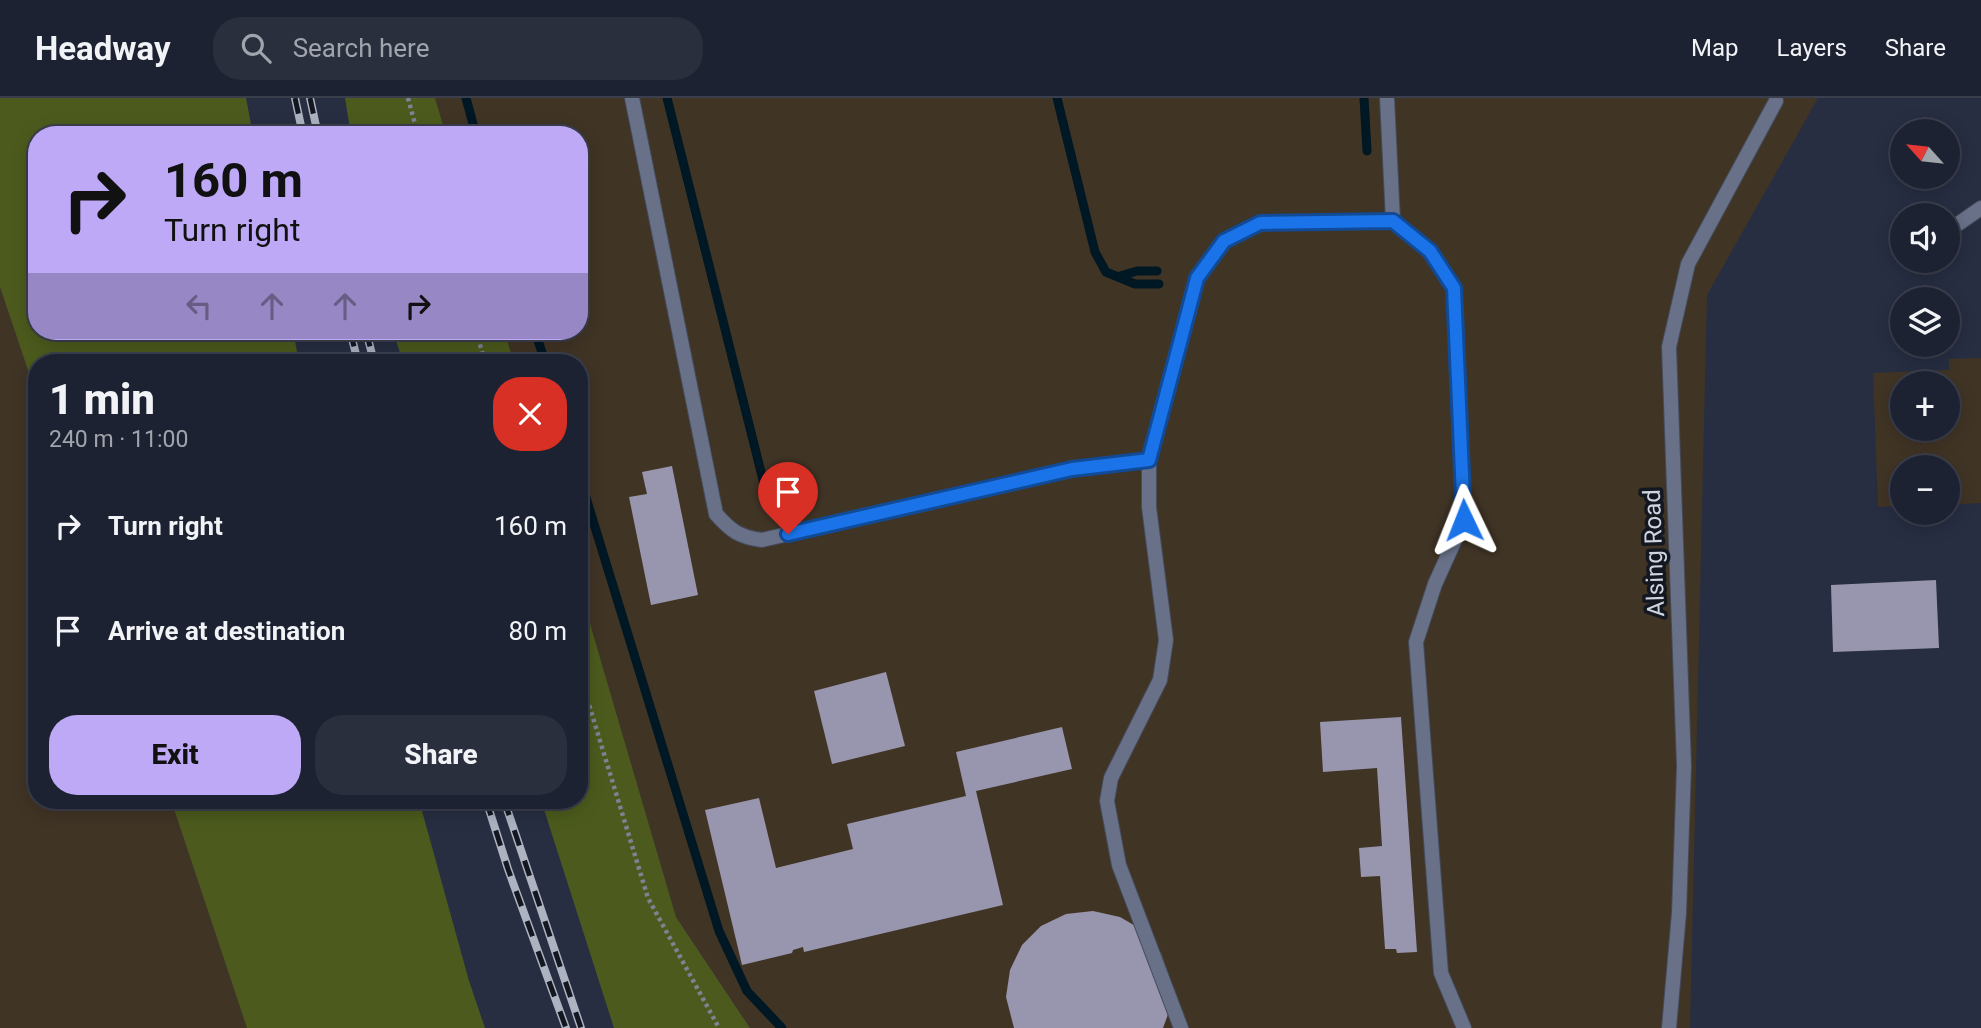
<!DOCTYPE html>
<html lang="en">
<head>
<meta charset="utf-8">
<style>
  body { margin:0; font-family:Roboto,sans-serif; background:#2a2f3e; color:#f1f3f6; height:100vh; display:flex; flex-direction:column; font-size:26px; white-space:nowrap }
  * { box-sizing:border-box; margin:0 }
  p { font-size:23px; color:#a0a4ac }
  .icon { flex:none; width:38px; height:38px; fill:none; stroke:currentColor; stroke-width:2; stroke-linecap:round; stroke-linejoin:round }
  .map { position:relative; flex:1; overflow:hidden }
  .side { position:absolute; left:28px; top:256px; width:560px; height:455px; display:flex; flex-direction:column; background:#1d2232; border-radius:28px; box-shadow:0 4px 18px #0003,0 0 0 2px #3b3f4d }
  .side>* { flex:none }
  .hud { position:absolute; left:28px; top:28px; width:560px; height:214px; border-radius:28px; box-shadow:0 4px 18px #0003,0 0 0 2px #3b3f4d; background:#bda9f5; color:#111; overflow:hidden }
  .needle { width:46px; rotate:297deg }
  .controls { position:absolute; left:1890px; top:21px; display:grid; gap:14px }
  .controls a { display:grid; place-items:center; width:70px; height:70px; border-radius:50%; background:#1d2232; box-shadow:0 4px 18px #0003,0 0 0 2px #3b3f4d; font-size:35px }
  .pin { position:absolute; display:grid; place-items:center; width:60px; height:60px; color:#fff; margin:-72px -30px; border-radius:50% 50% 50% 0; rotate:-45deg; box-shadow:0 0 7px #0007 }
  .pin .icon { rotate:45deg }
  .me { position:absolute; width:77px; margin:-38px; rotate:358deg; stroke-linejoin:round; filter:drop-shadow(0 0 5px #0008) }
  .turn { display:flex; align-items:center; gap:24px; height:147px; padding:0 21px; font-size:32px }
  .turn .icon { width:91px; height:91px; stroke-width:2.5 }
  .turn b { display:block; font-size:49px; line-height:60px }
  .lanes { display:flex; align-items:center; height:66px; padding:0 21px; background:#0003; justify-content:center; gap:35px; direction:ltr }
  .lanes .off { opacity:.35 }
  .round { display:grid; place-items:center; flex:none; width:74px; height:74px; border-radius:28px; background:#2a2f3e }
  .summary { display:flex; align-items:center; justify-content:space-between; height:119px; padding:0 21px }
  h1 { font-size:42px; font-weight:800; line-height:52px }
  .primary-button { display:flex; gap:14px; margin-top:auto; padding:14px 21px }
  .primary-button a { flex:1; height:80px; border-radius:28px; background:#bda9f5; color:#111; font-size:28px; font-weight:800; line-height:80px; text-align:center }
  .primary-button a+a { background:#2a2f3e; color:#f1f3f6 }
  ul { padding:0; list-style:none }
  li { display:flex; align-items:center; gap:21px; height:105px; padding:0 21px }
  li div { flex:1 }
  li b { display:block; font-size:26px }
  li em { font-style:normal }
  header { display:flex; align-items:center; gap:42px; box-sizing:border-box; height:98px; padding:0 35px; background:#1d2232; border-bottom:2px solid #3b3f4d }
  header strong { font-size:33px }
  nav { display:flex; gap:38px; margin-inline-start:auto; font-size:24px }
  .search { width:490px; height:63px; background:#2a2f3e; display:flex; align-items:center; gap:18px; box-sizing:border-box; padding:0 24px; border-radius:28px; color:#a0a4ac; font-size:26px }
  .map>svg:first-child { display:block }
  .industrial { fill:#403425; fill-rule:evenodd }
  .green { fill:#4c5b1d }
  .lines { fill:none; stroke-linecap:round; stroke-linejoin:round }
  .stream { stroke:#001724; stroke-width:9 }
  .building { fill:#9895ae }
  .lane-casing { stroke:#454b5c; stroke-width:16 }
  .path { stroke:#7d8393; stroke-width:4.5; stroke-dasharray:3.5 3.5; stroke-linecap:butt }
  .lane { stroke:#687188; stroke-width:14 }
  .rail-casing { stroke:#adb3c1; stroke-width:8 }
  .rail { stroke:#131720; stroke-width:5; stroke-dasharray:16; stroke-linecap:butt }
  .route-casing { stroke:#114b97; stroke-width:18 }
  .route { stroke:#1a73e8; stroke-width:12 }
  .labels { text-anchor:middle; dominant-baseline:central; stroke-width:7; stroke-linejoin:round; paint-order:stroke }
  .street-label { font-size:24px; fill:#cfd4e1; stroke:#131720 }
</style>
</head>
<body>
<header>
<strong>Headway</strong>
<div class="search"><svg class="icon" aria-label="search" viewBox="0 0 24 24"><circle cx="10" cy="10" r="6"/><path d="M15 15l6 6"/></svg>Search here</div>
<nav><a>Map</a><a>Layers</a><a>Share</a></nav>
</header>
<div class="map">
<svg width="1981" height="930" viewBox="0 0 1981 930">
  <rect width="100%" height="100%" fill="#272e42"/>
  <g class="industrial">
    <polygon points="435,0 1818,0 1707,197 1690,930 750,930 676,819 579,488 579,264 514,264 504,233 579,233 579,37 446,37"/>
    <polygon points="0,189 37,299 37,702 171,702 247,930 0,930"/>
    <path d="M 1981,260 L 1981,405 L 1948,407 L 1948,369 L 1902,369 L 1902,408 L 1878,409 L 1873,275 L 1949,272 L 1949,261 ZM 1902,285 L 1948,285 L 1948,331 L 1902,331 Z"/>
  </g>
  <g class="green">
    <polygon points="0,0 246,0 253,37 37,37 37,233 293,233 299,264 37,264 37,299 0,189"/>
    <polygon points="345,0 435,0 446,37 351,37"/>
    <polygon points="393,233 504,233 514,264 403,264"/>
    <polygon points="579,488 676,819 750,930 614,930 541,702 579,702"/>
    <polygon points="171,702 419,702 469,883 485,930 247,930"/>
  </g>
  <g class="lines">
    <g class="stream">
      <polyline points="466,0 476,37"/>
      <polyline points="667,0 768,402"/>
      <polyline points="1057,0 1095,154 1106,174 1135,186 1159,186"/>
      <polyline points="1364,0 1367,53"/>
      <polyline points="1120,178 1137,173 1157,173"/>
      <polyline points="535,233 545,264"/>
      <polyline points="579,377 719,833 747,893 782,930"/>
    </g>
  </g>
  <g class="building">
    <polygon points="672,368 698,497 651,507 629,399 647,396 642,374"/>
    <polygon points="1936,482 1939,550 1833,554 1831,487"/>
    <polygon points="886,574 905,648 832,666 814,593"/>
    <polygon points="1401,619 1417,854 1397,855 1396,851 1385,851 1380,778 1361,779 1359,750 1382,748 1377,670 1323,674 1320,624"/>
    <polygon points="1062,629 1072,671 976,693 1003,807 804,854 803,849 793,852 792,855 742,867 705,712 759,700 776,770 853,751 847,726 966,698 956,654"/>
    <polygon points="1093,813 1120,819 1144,833 1161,855 1170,881 1171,908 1163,930 1014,930 1006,899 1010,872 1022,847 1041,828 1066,816"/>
  </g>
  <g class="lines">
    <g class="lane-casing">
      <g id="lane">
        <path d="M 632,0 L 716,416 C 731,433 739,439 762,442 L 1072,371 L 1149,362 L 1197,179 L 1224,143 L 1260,125 L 1393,123"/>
        <polyline points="1387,0 1393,123 1430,153 1454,190 1464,422 1435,486 1416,544 1441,875 1464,930"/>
        <polyline points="1958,126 1981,110"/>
        <polyline points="1149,362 1149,409 1166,542 1160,582 1111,680 1107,703 1119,767 1181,930"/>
        <polyline points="1669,930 1679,815 1684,668 1669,249 1688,166 1776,3"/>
      </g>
    </g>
    <g class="path">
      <polyline points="408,0 418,37"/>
      <polyline points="476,233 485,264"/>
      <polyline points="579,574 648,800 719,930"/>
    </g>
    <use href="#lane" class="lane"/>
    <g class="rail-casing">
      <g id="rail">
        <polyline points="295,0 303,37"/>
        <polyline points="310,0 318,37"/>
        <polyline points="350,233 358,264"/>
        <polyline points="366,233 374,264"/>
        <polyline points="486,702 508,771 566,930"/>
        <polyline points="504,702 581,930"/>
      </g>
    </g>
    <use href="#rail" class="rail"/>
  </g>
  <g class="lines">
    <g class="route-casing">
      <polyline id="route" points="788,436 1072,371 1149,362 1197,180 1224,143 1260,125 1393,123 1430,153 1454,190 1464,422"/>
    </g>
    <use href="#route" class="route"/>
  </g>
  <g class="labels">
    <g class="street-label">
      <text transform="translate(1654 455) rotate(-92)">Alsing Road</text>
    </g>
  </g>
</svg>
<div class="controls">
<a><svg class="needle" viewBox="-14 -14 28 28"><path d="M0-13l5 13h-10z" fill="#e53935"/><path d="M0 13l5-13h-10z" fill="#a0a4ac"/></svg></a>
<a><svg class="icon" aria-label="sound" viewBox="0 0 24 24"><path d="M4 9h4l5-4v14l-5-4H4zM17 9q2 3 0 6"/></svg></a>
<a><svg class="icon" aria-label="layers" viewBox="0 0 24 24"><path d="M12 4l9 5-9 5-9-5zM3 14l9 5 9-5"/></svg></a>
<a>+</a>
<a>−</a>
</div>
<div class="pin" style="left:788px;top:436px;background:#d93025"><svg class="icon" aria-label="arrive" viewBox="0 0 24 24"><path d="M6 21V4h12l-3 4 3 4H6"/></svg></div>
<svg class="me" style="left:1464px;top:422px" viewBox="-20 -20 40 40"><path d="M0-17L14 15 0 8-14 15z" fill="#1a73e8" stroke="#fff" stroke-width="4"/></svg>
<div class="hud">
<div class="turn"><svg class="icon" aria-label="right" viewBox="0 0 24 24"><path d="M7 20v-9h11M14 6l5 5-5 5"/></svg><div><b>160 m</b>Turn right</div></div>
<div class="lanes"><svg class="icon off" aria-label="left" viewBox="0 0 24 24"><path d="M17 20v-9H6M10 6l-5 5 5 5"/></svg><svg class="icon off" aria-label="ahead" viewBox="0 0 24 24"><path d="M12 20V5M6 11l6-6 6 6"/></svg><svg class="icon off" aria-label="ahead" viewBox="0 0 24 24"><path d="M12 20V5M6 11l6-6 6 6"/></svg><svg class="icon" aria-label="right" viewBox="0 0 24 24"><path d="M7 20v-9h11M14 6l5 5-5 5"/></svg></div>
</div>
<section class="side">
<div class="summary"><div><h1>1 min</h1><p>240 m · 11:00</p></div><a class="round" style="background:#d93025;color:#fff"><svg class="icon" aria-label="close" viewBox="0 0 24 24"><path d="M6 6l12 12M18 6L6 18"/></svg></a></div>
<ul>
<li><svg class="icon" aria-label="right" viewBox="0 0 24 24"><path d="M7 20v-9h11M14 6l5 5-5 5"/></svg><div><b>Turn right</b></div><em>160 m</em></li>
<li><svg class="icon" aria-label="arrive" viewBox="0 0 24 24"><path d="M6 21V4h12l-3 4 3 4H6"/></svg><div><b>Arrive at destination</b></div><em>80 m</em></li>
</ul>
<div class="primary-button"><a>Exit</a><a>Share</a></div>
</section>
</div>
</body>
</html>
